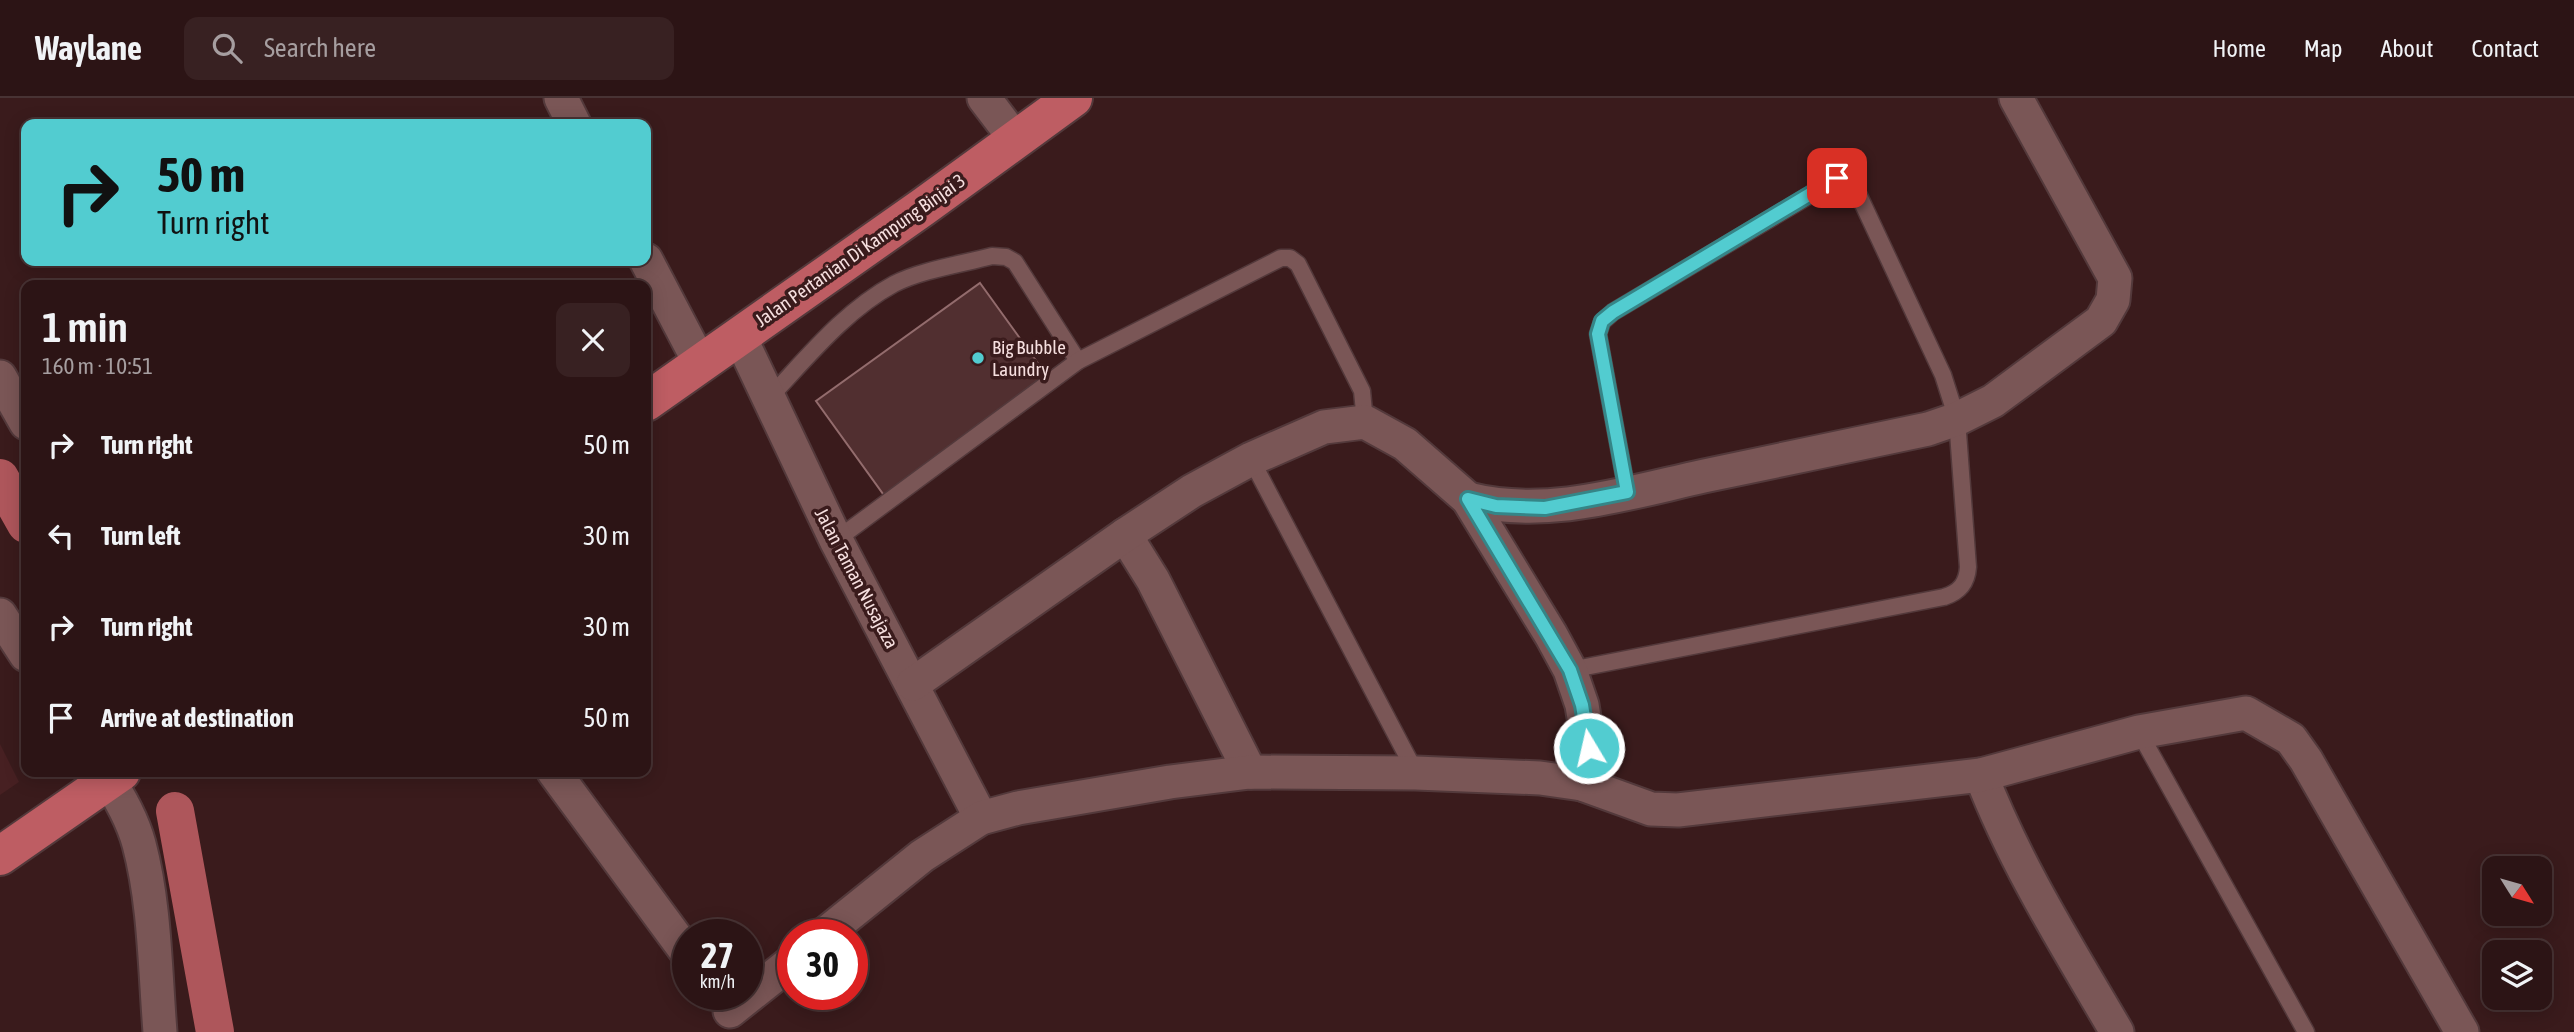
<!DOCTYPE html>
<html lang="en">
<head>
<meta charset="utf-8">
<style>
  body { margin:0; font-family:"Asap Condensed",sans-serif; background:#382122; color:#f1f3f6; height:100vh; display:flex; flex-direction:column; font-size:26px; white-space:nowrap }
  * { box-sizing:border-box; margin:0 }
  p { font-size:23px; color:#a69ea0 }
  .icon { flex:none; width:38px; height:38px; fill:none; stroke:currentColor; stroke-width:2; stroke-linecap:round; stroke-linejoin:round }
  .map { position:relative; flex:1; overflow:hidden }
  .sheet { position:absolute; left:21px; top:182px; width:630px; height:497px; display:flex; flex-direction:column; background:#2c1415; border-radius:14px; box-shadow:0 4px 18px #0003,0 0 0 2px #483334 }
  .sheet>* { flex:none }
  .banner { position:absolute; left:21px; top:21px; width:630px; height:147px; border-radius:14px; box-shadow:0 4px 18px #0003,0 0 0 2px #483334; background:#52ccd0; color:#111; overflow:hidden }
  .needle { width:46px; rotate:127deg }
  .tools { position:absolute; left:2482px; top:758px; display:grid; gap:14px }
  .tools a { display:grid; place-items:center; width:70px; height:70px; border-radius:14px; background:#2c1415; box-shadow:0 4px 18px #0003,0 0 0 2px #483334; font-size:35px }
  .speed { position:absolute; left:672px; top:821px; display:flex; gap:14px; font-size:35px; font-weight:700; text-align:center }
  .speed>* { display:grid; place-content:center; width:91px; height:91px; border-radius:50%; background:#2c1415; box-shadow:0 4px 18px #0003,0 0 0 2px #483334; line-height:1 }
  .speed small { font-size:18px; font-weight:400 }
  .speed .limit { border:10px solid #d22; background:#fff; color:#111 }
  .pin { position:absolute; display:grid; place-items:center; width:60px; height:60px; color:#fff; margin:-30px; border-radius:14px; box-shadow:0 4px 10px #0006 }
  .me { position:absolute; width:77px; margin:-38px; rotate:351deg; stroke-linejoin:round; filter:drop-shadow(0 0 5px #0008) }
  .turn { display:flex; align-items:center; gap:24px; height:147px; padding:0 21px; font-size:32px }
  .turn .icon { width:91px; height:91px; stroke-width:2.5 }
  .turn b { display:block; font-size:49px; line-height:60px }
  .round { display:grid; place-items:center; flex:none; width:74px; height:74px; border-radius:14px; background:#382122 }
  .head { display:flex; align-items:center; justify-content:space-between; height:119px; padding:0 21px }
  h1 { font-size:42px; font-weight:600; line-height:52px }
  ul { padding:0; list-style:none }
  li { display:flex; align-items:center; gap:21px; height:91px; padding:0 21px }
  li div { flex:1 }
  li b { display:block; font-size:26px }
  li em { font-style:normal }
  header { display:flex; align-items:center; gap:42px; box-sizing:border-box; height:98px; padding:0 35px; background:#2c1415; border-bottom:2px solid #483334 }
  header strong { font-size:33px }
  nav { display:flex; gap:38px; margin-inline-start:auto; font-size:24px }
  .search { width:490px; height:63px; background:#382122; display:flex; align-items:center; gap:18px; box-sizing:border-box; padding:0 24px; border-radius:14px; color:#a69ea0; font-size:26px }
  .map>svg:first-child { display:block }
  .built { fill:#472022 }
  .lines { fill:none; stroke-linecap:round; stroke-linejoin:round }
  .canal { stroke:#ae565b; stroke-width:38 }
  .building { fill:#512f30; stroke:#936c6d; stroke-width:2 }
  .service-casing { stroke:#53393b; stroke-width:19 }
  .minor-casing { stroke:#53393b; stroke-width:37 }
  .primary-casing { stroke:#53393b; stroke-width:42 }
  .service { stroke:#7a5656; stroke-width:16 }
  .minor { stroke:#7a5656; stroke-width:33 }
  .primary { stroke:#be5d63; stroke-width:38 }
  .route-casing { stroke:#358587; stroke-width:18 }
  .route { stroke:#52ccd0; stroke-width:12 }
  .poi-dot { fill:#52ccd0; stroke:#3a1b1c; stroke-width:2.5 }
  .labels { text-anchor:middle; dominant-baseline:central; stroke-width:7; stroke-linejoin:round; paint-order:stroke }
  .street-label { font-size:19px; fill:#f6dfdf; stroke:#3a1b1c }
  .poi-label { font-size:19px; fill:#f6dfdf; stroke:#3a1b1c; text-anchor:start }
</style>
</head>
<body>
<header>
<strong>Waylane</strong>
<div class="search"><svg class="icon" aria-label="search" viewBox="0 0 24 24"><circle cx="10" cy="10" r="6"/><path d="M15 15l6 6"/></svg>Search here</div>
<nav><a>Home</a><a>Map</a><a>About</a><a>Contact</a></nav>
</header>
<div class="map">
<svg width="2574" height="934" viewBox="0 0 2574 934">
  <rect width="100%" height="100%" fill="#3a1b1c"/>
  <polygon class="built" points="0,646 19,684 0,697"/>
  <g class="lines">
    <g class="canal">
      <polyline points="0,380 26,426"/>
      <polyline points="175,713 215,934"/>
    </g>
  </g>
  <polygon class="building" points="980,185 1050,282 886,400 816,303"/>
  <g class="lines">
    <g class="service-casing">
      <g id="service">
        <path d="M 768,301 C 806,261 844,213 894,186 C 921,172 962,166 992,158 L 1006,159 L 1015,164 L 1078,263"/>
        <polyline points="1251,361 1416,675"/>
        <polyline points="836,442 1078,263 1281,160 1290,160 1298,166 1362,293 1365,324"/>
        <path d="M 1570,572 L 1944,499 C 1960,494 1967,485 1968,469 L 1957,321 L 1943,277 L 1854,87 L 1848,82 L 1837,81 L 1613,214 L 1602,224 L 1598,236 L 1627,394"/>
        <polyline points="2139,634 2306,934"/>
      </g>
    </g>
    <g class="minor-casing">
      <g id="minor">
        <polyline points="561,0 574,26"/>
        <polyline points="984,0 1016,42"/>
        <polyline points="646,162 700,265"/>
        <polyline points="739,237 836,442 981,720"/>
        <polyline points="0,279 26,325"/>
        <path d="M 1468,401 C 1546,421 1627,395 1704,378 C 1779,362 1853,347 1928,331 L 1957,321 L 1993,303 L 2101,223 L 2113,202 L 2115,180 L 2016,0"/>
        <polyline points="1125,437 1153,482 1250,674"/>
        <polyline points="0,517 26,557"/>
        <polyline points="913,586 1125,437 1192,393 1251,361 1324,329 1365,324 1405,346 1468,401 1551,537 1570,572 1582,607 1589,650 1582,686"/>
        <path d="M 103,674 C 118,696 132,720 139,746 C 155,806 155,872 160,934"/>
        <polyline points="554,674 688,856"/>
        <path d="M 1981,677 C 2016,768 2068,850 2117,934"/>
        <polyline points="825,836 922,758 981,720 1018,710 1170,684 1250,674 1416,675 1540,680 1582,686 1651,711 1678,712 1981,677 2139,634 2246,615 2291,641 2306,662 2462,934"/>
        <polyline points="730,913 793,863"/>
      </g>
    </g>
    <g class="primary-casing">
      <g id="primary">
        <polyline points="646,304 923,109 1073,0"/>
        <polyline points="0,758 121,674"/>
      </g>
    </g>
    <use href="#service" class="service"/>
    <use href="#minor" class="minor"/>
    <use href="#primary" class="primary"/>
  </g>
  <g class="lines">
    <g class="route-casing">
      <polyline id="route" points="1589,650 1582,607 1570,572 1468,401 1496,408 1545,410 1627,394 1598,236 1602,223 1613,214 1837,80"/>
    </g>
    <use href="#route" class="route"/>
  </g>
  <circle class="poi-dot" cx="978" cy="260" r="7"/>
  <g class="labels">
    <g class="street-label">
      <text transform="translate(860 152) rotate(-35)">Jalan Pertanian Di Kampung Binjai 3</text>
      <text transform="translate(857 480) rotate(62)">Jalan Taman Nusajaza</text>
    </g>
    <g class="poi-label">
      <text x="992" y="249">Big Bubble<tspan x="992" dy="22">Laundry</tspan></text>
    </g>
  </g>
</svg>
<div class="tools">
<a><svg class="needle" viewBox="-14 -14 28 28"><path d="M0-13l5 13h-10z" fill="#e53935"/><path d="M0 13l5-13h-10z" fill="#a69ea0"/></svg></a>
<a><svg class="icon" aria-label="layers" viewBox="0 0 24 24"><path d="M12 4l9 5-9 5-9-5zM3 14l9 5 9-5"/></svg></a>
</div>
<div class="speed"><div>27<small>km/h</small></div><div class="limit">30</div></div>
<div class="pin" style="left:1837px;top:80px;background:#d93025"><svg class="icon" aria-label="arrive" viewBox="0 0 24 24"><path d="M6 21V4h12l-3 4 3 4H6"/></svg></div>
<svg class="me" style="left:1589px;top:650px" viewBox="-20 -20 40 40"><circle r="17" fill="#52ccd0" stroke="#fff" stroke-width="3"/><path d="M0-11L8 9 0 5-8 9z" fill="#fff"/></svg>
<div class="banner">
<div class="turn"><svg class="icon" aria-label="right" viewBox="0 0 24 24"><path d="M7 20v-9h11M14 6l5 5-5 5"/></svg><div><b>50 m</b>Turn right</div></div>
</div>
<section class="sheet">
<div class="head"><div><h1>1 min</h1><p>160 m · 10:51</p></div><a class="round"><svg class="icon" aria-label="close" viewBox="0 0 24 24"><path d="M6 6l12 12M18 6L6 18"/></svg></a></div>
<ul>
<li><svg class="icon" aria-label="right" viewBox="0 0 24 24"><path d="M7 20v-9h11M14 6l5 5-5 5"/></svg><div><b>Turn right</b></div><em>50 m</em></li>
<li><svg class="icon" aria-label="left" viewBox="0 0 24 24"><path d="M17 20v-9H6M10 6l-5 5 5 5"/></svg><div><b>Turn left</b></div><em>30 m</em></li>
<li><svg class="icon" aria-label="right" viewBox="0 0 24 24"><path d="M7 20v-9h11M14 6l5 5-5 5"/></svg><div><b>Turn right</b></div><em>30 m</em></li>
<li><svg class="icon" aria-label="arrive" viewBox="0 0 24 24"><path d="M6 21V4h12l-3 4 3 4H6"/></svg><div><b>Arrive at destination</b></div><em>50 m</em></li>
</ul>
</section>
</div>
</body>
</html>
